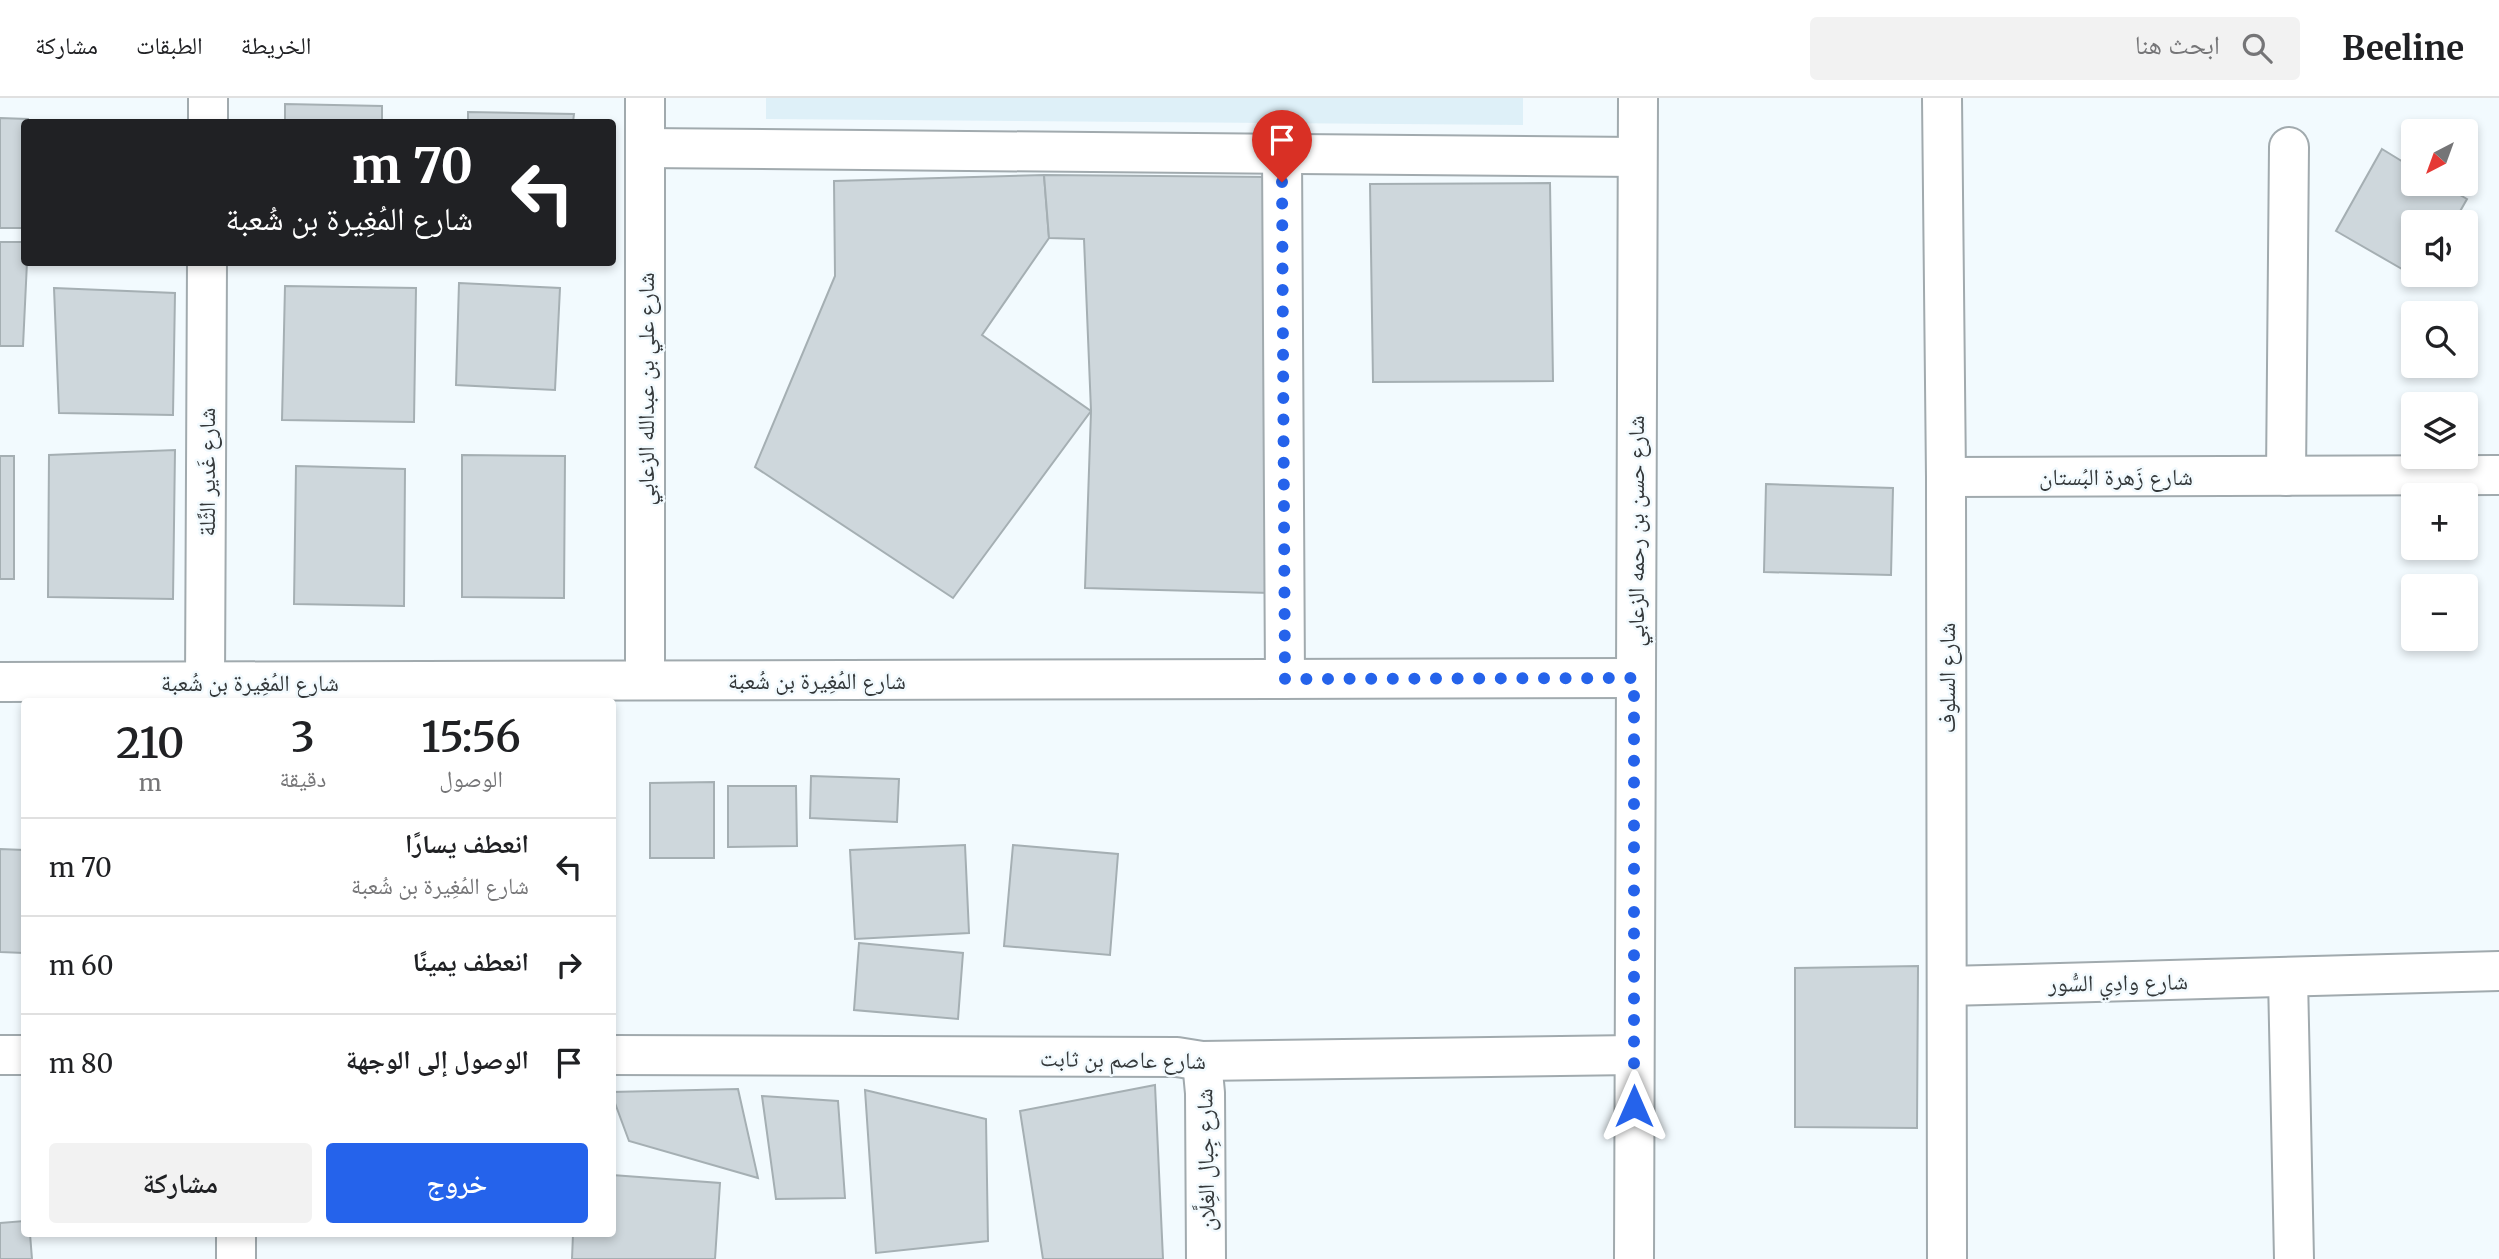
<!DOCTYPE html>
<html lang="ar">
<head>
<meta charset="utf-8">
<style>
  body { margin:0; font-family:Merriweather,"Noto Naskh Arabic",serif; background:#f2f2f2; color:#202124; direction:rtl; height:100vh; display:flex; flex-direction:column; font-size:26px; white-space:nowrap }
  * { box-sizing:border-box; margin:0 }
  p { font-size:23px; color:#757577 }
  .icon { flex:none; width:38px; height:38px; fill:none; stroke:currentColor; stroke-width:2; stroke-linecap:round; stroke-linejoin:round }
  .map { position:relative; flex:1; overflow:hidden; direction:ltr }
  .sheet { position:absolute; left:21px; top:600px; width:595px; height:539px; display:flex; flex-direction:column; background:#fff; border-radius:7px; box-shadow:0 4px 10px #0003; direction:rtl }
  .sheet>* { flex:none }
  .banner { position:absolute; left:21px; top:21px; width:595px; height:147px; border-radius:7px; box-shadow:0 4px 10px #0003; direction:rtl; background:#202124; color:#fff; overflow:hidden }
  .needle { width:46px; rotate:221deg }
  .tools { position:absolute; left:2401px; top:21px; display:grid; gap:14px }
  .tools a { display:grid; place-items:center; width:77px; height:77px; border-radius:7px; background:#fff; box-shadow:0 4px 10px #0003; font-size:35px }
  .pin { position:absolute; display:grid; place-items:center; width:60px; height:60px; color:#fff; margin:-72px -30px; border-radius:50% 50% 50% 0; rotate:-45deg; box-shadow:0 0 7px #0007 }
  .pin .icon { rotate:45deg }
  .me { position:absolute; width:77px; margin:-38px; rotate:0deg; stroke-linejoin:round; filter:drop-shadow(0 0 5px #0008) }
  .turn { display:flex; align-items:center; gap:24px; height:147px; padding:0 28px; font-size:32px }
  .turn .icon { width:91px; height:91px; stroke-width:2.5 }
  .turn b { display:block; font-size:49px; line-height:60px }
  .eta { display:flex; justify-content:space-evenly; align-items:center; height:119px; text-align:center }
  .eta b { font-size:42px; font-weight:600; line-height:49px }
  .cta { display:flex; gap:14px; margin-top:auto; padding:14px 28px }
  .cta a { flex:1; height:80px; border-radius:7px; background:#2563eb; color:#fff; font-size:28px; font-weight:600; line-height:80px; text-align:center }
  .cta a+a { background:#f2f2f2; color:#202124 }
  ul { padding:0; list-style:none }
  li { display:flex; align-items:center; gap:21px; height:98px; padding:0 28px; border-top:2px solid #e0e0e0 }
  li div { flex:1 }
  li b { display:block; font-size:26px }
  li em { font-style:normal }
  header { display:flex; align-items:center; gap:42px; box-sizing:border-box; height:98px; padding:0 35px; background:#fff; border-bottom:2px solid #e0e0e0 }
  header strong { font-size:33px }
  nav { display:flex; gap:38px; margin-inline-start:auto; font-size:24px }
  .search { width:490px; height:63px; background:#f2f2f2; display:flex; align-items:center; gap:18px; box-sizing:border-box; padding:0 24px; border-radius:7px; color:#757577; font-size:26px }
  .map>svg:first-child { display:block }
  .built { fill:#def0f8 }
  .building { fill:#ced7dc; stroke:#a5afb3; stroke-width:2 }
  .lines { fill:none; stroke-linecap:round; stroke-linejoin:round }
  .minor-casing { stroke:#a1aaae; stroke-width:42 }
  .minor { stroke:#fff; stroke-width:38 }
  .route { stroke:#2563eb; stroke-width:12; stroke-dasharray:0 21.6 }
  .labels { text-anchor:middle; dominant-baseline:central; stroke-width:5; stroke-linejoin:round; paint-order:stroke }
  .street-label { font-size:23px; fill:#34383a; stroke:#f2fafe }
</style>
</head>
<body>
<header>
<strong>Beeline</strong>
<div class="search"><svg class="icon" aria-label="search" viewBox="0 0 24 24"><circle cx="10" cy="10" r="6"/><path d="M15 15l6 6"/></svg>ابحث هنا</div>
<nav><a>الخريطة</a><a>الطبقات</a><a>مشاركة</a></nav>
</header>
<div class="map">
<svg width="2499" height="1161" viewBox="0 0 2499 1161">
  <rect width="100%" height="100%" fill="#f2fafe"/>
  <polygon class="built" points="766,0 1523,0 1523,27 766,21"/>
  <g class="building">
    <polygon points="285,6 382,8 382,24 285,24"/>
    <polygon points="468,14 574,16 573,24 468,24"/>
    <polygon points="0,20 28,21 29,24 24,24 24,130 0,130"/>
    <polygon points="2382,51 2413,70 2413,86 2441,86 2467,101 2454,124 2413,124 2413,177 2424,177 2421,182 2336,133"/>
    <polygon points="1044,77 1049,140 982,237 1091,313 953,500 755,369 835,178 834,83"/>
    <polygon points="1044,77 1273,79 1270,495 1085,490 1091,313 1084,141 1049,140"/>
    <polygon points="1550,85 1553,283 1373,284 1370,86"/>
    <polygon points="0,144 24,144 24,164 27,164 23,248 0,248"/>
    <polygon points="459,185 560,190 555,292 456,287"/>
    <polygon points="285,188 416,190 414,324 282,322"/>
    <polygon points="54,190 175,195 173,317 59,315"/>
    <polygon points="175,352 173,501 48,499 49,357"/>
    <polygon points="462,357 565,358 564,500 462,499"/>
    <rect x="0" y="358" width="14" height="123"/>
    <polygon points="296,368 405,371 404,508 294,506"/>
    <polygon points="1766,386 1893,390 1891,477 1764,474"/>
    <polygon points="811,678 899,681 897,724 810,720"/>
    <polygon points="714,684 714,760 650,760 650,685"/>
    <polygon points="728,688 796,688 797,748 728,749"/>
    <polygon points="965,747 969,835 855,841 850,752"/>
    <polygon points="1013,747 1118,756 1110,857 1004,848"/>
    <polygon points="0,751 24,752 24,855 0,854"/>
    <polygon points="859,845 963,855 958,921 854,912"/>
    <polygon points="1918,868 1917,1030 1795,1029 1795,870"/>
    <polygon points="1155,987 1163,1161 1043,1161 1020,1013"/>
    <polygon points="738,991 758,1080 629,1043 612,997 612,994"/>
    <polygon points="865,992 986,1021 988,1143 876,1155"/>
    <polygon points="762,998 838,1003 845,1100 776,1101"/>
    <polygon points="612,1077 720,1085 715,1161 572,1161 573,1136 612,1136"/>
    <polygon points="24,1123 24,1136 30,1136 32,1161 0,1161 0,1125"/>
  </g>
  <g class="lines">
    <g class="minor-casing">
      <g id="minor">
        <polyline points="1942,0 1946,379 1947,1161"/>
        <polyline points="208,24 208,0"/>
        <polyline points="645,50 1637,59"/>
        <polyline points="1282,56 1285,581"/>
        <polyline points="2286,378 2289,49"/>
        <polyline points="1946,379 2499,377"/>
        <polyline points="645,582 645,0"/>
        <polyline points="0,584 1634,580"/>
        <polyline points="205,584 207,164"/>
        <polyline points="2288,880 2294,1161"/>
        <polyline points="1947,888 2499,873"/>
        <polyline points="0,957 24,957"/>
        <polyline points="612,957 1177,959 1202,963 1634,957"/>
        <polyline points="1202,963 1205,995 1206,1161"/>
        <polyline points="236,1136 236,1161"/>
        <polyline points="1634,1161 1638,0"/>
      </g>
    </g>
    <use href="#minor" class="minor"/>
  </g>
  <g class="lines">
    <polyline class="route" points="1282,84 1285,581 1634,580 1634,1008"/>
  </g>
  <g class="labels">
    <g class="street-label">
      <text transform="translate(645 291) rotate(-90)">شارع علي بن عبدالله الزعابي</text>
      <text transform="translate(206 374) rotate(-90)">شارع غَدير الثَّلة</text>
      <text x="2116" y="378">شارع زَهرة البُستان</text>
      <text transform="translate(1635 433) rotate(-90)">شارع حسن بن رحمه الزعابي</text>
      <text transform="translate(1946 580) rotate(-90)">شارع السلوف</text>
      <text x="817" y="582">شارع المُغِيرة بن شُعبة</text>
      <text x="250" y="584">شارع المُغِيرة بن شُعبة</text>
      <text transform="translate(2118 884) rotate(-1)">شارع وادِي السُّور</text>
      <text transform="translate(1123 961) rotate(1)">شارع عاصم بن ثابت</text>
      <text transform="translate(1205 1062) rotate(-91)">شارع جِبال الغِلَّان</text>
    </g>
  </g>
</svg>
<div class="tools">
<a><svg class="needle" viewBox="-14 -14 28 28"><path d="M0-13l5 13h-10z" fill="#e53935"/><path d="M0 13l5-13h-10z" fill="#757577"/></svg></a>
<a><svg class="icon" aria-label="sound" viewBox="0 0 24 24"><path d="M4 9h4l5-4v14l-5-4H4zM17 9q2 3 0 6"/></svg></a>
<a><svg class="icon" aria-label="search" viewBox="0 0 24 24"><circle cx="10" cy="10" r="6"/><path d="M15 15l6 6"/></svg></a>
<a><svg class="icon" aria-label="layers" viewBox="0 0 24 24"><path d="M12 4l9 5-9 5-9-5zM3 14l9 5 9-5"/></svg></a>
<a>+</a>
<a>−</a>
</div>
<div class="pin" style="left:1282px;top:84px;background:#d93025"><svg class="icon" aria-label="arrive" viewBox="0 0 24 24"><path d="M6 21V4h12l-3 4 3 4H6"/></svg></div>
<svg class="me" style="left:1634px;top:1008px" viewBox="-20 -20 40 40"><path d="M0-17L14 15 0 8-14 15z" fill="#2563eb" stroke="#fff" stroke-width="4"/></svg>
<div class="banner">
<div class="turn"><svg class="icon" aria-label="left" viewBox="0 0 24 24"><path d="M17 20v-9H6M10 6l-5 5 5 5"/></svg><div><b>70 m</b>شارع المُغِيرة بن شُعبة</div></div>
</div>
<section class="sheet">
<div class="eta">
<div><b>15:56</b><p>الوصول</p></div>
<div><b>3</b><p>دقيقة</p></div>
<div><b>210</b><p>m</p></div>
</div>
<ul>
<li><svg class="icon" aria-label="left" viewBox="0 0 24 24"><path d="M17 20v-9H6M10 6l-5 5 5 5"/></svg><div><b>انعطف يسارًا</b><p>شارع المُغِيرة بن شُعبة</p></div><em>70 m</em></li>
<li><svg class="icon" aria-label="right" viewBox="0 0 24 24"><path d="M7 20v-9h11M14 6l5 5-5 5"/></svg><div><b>انعطف يمينًا</b></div><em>60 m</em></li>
<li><svg class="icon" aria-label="arrive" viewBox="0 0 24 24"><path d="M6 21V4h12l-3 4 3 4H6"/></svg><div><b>الوصول إلى الوجهة</b></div><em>80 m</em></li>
</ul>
<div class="cta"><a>خروج</a><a>مشاركة</a></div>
</section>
</div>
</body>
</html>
